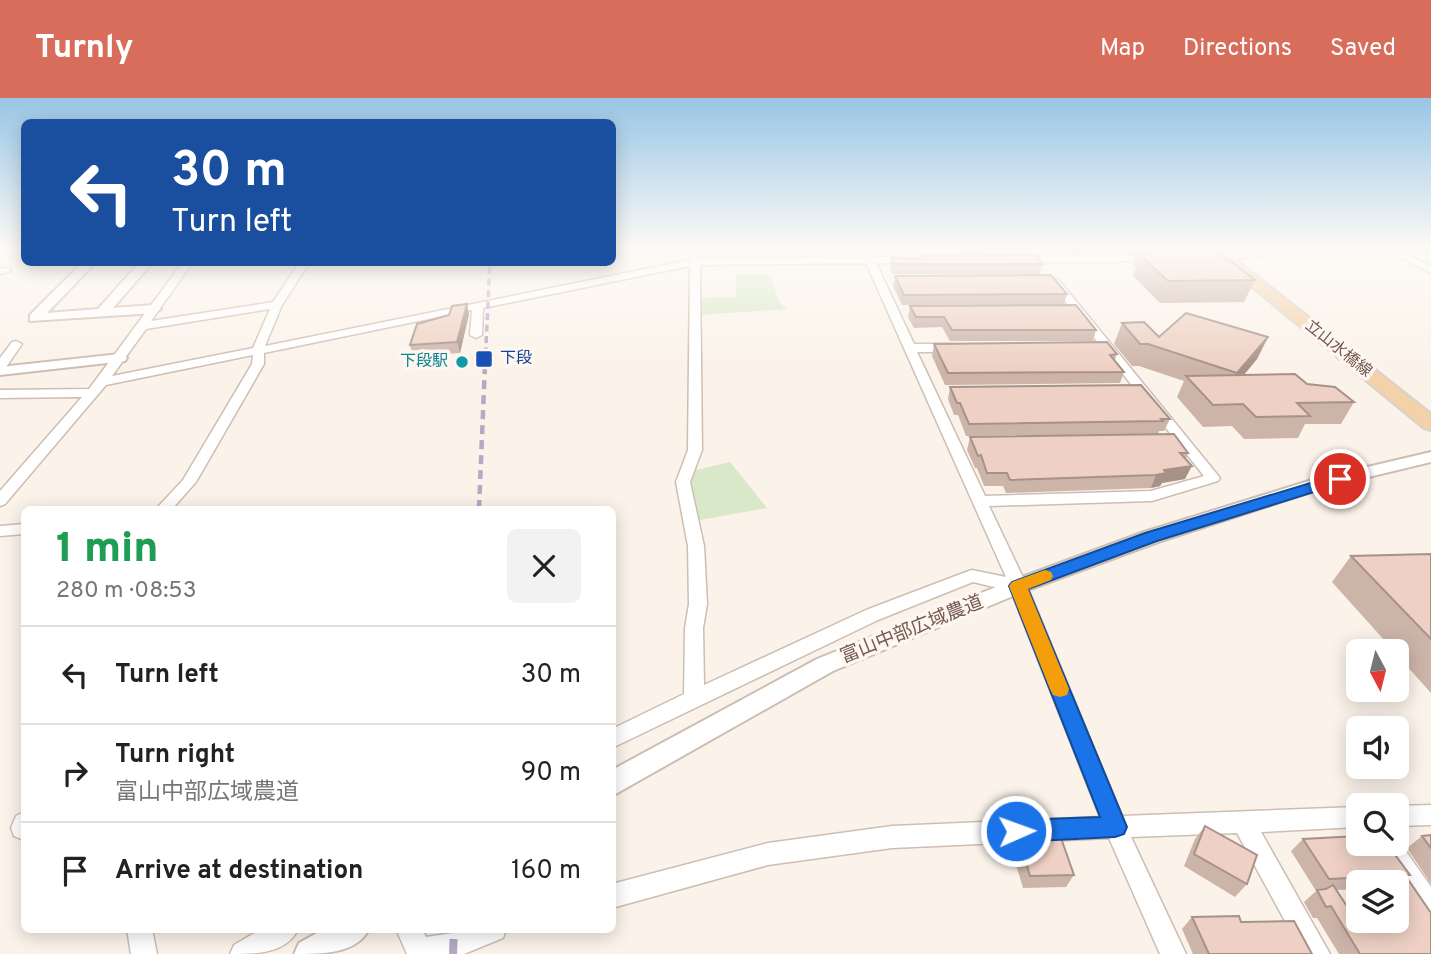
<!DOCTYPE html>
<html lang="en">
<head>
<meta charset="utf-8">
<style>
  body { margin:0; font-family:Overpass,"Noto Sans JP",sans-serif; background:#f2f2f2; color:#222; height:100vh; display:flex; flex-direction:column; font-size:26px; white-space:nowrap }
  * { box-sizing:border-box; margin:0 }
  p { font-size:23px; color:#767676 }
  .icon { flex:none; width:38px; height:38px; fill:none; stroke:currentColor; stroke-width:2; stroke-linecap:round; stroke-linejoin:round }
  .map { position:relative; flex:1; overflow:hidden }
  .details { position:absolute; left:21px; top:408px; width:595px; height:427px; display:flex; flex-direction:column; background:#fff; border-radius:10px; box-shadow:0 4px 18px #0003 }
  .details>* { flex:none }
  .top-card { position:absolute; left:21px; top:21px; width:595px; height:147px; border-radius:10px; box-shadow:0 4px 18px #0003; background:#1a4fa0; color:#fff; overflow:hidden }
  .needle { width:46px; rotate:173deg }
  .buttons { position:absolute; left:1346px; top:541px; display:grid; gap:14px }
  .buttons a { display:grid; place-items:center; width:63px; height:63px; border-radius:10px; background:#fff; box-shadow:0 4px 18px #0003; font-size:35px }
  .pin { position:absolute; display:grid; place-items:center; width:60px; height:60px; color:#fff; margin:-30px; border:4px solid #fff; border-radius:50%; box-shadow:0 2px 7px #0007 }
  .me { position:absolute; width:77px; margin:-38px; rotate:88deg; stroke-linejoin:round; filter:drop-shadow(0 0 5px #0008) }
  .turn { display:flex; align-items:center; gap:24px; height:147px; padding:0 35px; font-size:32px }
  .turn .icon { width:91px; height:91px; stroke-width:2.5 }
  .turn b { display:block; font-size:49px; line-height:60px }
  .round { display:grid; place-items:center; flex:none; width:74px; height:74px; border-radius:10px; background:#f2f2f2 }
  .overview { display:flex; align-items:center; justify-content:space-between; height:119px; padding:0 35px }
  h1 { font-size:42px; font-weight:800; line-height:52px; color:#1e9e55 }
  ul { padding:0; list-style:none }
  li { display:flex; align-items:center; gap:21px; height:98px; padding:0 35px; border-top:2px solid #e0e0e0 }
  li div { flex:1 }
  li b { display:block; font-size:26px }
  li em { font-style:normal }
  header { display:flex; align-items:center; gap:42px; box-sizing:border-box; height:98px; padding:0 35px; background:#d96d5b; color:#fff }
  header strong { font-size:33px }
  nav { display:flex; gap:38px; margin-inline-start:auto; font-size:24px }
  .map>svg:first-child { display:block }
  .green { fill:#d8e8c9 }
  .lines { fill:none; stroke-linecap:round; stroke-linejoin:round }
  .minor-casing { stroke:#cebdb3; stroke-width:3 }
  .tertiary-casing { stroke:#cebdb3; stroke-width:4 }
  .primary-casing { stroke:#d8d1ce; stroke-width:4 }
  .minor { fill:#fff; fill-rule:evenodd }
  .tertiary { fill:#fff; fill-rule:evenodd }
  .primary { fill:#f3d1a9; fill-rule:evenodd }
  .rail-far2 { stroke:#b5a9c5; stroke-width:3.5; stroke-dasharray:7 4.5; stroke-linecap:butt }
  .rail-far1 { stroke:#b5a9c5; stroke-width:4.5; stroke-dasharray:9 6; stroke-linecap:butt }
  .rail { stroke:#b5a9c5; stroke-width:8; stroke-dasharray:15 10; stroke-linecap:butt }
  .wall { fill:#cdb4a9; fill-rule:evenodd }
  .shaded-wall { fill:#a79289 }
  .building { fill:#eed1c4; stroke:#a79289; stroke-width:2 }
  .route { fill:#1a73e8; stroke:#114b97; stroke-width:2 }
  .slow { fill:#f59e0b }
  .transit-dot { fill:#1a4fb4; stroke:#fef7f1; stroke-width:2.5 }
  .culture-dot { fill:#0f9aa8; stroke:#fef7f1; stroke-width:2.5 }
  .labels { text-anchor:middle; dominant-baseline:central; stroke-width:7; stroke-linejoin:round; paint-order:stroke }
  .far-street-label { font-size:16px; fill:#74594f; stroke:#fef7f1 }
  .far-transit-label { font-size:16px; fill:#164399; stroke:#fef7f1; text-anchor:start }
  .far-culture-label { font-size:16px; fill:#0d838f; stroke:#fef7f1; text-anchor:end }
  .street-label { font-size:19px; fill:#74594f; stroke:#fef7f1 }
</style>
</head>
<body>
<header>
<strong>Turnly</strong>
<nav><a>Map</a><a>Directions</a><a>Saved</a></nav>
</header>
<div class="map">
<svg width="1431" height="856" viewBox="0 0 1431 856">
  <rect width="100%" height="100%" fill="#fbf3ea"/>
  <g class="green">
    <polygon points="736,176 770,176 779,204 787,211 699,217 699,200 736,199"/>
    <polygon points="730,364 767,410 700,422 687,388 692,373"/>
  </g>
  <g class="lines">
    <g class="minor-casing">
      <g id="minor">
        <path d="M 690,150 L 700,150 L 700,161 L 864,160 L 859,150 L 869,150 L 873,159 L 913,160 L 915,162 L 910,165 L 876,165 L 914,246 L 954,246 L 960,250 L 954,254 L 917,254 L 985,398 L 1151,393 L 1204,378 L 1049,183 L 1058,181 L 1220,380 L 1218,383 L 1152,403 L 989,408 L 1027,488 L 1122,718 L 1358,709 L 1358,729 L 1261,734 L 1330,856 L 1303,856 L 1237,735 L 1131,739 L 1186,856 L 1160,856 L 1109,740 L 892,750 L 768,767 L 612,810 L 612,786 L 768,745 L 892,728 L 1100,719 L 1011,493 L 973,484 L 878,522 L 612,650 L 612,631 L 684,596 L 685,530 L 689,506 L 688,448 L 676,384 L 688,352 L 690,168 L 483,210 L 482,237 L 476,240 L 470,237 L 472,212 L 264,255 L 264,266 L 196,384 L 172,411 L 156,411 L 183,382 L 252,266 L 253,257 L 106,287 L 5,406 L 0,408 L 0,393 L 82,299 L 0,300 L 0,292 L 89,291 L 183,164 L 193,164 L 151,223 L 273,204 L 300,164 L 310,164 L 282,207 L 265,248 L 690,162 ZM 866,165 L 1006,479 L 972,472 L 966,474 L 866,512 L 704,587 L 703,530 L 707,506 L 704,448 L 690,384 L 702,352 L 700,167 ZM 270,211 L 253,250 L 112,278 L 146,231 Z"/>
        <polygon points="1280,150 1307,150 1302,153 1212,164 1207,161 1212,158"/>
        <polygon points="1381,150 1393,150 1431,168 1431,175"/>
        <polygon points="1155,158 1160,161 1158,163 1020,165 1015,162 1020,159"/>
        <polygon points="0,170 10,171 11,173 0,176"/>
        <polygon points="16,243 22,246 4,272 0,273 0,260 12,244"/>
        <polygon points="24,426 24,436 0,438 0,428"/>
        <polygon points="1431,707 1431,727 1396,728 1396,708"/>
        <polygon points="24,714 24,742 14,738 11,730 16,718"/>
        <polygon points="1396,739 1431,789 1431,822 1422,819 1377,746 1396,746"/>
        <polygon points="127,831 152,831 157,856 131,856"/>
        <path d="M 261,831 L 298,831 C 287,856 254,856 230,856 L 234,847 Z"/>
        <polygon points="396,831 422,831 426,839 453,835 463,831 506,831 503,840 464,856 407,856"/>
      </g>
    </g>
    <g class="tertiary-casing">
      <g id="tertiary">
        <polygon points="83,164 96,164 47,215 98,211 140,164 153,164 113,210 154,207 161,211 154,215 30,223 30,217"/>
        <polygon points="120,256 127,260 125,263 0,277 0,269"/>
        <polygon points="1431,354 1431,364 1323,390 1158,444 1025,493 833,573 612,698 612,672 817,561 1011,483 1144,434 1312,382"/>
        <path d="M 324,831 L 369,831 C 357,856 321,856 294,856 L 299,845 Z"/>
      </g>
    </g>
    <g class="primary-casing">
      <polygon id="primary" points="1205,150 1221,150 1431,316 1431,332 1424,330"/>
    </g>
    <use href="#minor" class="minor"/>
    <use href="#tertiary" class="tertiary"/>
    <use href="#primary" class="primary"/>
    <polyline class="rail-far2" points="485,268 490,164"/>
    <polyline class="rail-far1" points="479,411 485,266"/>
    <polyline class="rail" points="453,856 454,831"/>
  </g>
  <g class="wall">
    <polygon points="957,150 988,150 986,157 961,157"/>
    <polygon points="1050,150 1085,150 1083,156 1055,156"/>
    <polygon points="1120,150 1213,150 1255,182 1244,204 1160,205 1133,178 1136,170 1133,167 1137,156 1124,156 1119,151"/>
    <polygon points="918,158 1043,166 1040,176 892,176 890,171 892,160 918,161"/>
    <polygon points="895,178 1067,196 1064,206 902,207 893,188"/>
    <polygon points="467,206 469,216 460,255 413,258 410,247 449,217"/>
    <polygon points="910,208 1096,232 1093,243 950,243 942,229 914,230 908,219"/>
    <polygon points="1122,225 1159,239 1268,239 1257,261 1244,277 1307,286 1354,304 1341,326 1305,326 1298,340 1244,341 1232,328 1203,329 1177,299 1184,283 1139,268 1132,268 1114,246"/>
    <polygon points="934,246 1117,256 1115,262 1124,274 1120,285 945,287 932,258"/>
    <polygon points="950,289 1170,321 1164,333 1159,333 1158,336 966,338 958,317 954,317 948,301"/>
    <polygon points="970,339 1188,355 1186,361 1185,381 1162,385 1160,388 1151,390 1006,395 1003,388 984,388 977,370 975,370 967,352"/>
    <polygon points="1431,456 1431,595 1396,556 1396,553 1394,553 1332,484 1351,458"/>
    <polygon points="1205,728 1247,786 1235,799 1184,768 1195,741"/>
    <polygon points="1431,737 1431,786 1407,750 1422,738"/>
    <polygon points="1019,741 1074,777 1066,789 1023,790 1012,754"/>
    <path d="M 1303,741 L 1410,777 L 1406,780 L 1431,856 L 1339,856 L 1317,820 L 1313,820 L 1304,804 L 1316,793 L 1291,753 ZM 1358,784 L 1396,784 L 1396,822 L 1377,822 L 1380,827 L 1360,828 L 1337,792 L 1357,791 L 1358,793 Z"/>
    <polygon points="1192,819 1241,824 1312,856 1193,856 1182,831"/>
  </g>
  <g class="shaded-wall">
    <polygon points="467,206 469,216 460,255 457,244"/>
    <polygon points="1268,239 1257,261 1226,298 1237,275"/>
    <polygon points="1192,368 1185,381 1162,385 1160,388 1151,390 1156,377 1164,372"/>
  </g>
  <g class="building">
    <polygon points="1144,150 1213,150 1255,182 1168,183 1140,157 1151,157"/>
    <polygon points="1036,157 1043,166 893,166 892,160 920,161 918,158"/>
    <polygon points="1051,177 1067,196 904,197 895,178"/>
    <polygon points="467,206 457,244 410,247 417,226 449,217 452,208"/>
    <polygon points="1076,207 1096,232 952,232 944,219 916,219 910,208"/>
    <polygon points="1186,215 1268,239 1237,275 1148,246 1140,246 1122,225 1144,224 1159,239"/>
    <polygon points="1107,244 1117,256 1110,257 1124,274 948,275 934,246"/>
    <polygon points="1295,276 1307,286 1335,289 1354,304 1297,305 1310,318 1256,319 1243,306 1213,307 1186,278"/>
    <polygon points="1141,287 1170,321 1161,321 1163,323 969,326 960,305 957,305 950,289"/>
    <polygon points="1174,336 1188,355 1180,355 1192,368 1164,372 1166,375 1156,377 1010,382 1007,375 987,375 981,357 978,358 970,339"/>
    <polygon points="1431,456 1431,541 1351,458"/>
    <polygon points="1205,728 1257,757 1247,786 1194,756"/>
    <polygon points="1431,737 1431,750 1422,738"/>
    <polygon points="1358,738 1358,746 1387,746 1410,777 1405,777 1431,815 1431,856 1360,856 1331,808 1326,809 1317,792 1326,791 1333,787 1360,828 1402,826 1396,818 1396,784 1374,784 1371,779 1329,781 1303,741"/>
    <polygon points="1061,740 1074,777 1030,778 1019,741"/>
    <polygon points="1239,818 1241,824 1294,823 1312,856 1209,856 1192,819"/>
  </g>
  <linearGradient id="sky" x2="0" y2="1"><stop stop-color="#98c6e6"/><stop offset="0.56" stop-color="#fdfaf6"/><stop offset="1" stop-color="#fdfaf6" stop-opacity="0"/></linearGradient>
  <rect width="1431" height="270" fill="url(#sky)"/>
  <polygon class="route" points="1340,376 1348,381 1346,384 1157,443 1028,491 1127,729 1124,736 1115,739 1016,744 1008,741 1004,733 1008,725 1016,722 1100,719 1009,488 1012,484 1145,435"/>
  <polygon class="slow" points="1045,472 1051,474 1053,478 1051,482 1028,491 1069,591 1067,597 1060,599 1053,597 1050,591 1009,488 1012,484"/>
  <rect class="transit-dot" x="475" y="252" width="18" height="18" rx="3.5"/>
  <circle class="culture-dot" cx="462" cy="264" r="7"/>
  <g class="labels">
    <g class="far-street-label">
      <text transform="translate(1338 251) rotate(39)">立山水橋線</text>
    </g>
    <g class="far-transit-label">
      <text x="500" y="261">下段</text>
    </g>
    <g class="far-culture-label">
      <text x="448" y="264">下段駅</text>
    </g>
    <g class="street-label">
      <text transform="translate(912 532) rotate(-22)">富山中部広域農道</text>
    </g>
  </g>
</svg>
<div class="buttons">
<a><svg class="needle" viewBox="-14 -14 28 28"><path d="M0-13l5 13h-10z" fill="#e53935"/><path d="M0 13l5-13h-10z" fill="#767676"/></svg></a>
<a><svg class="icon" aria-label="sound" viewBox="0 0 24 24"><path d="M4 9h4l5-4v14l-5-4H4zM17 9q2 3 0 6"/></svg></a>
<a><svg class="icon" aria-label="search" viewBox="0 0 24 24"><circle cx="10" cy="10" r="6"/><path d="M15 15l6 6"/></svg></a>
<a><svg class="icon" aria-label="layers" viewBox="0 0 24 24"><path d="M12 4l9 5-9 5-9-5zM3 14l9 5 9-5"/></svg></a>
</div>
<div class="pin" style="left:1340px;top:381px;background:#d93025"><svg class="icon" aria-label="arrive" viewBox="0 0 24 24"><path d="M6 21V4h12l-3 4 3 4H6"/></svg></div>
<svg class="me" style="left:1016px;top:733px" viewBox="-20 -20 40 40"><circle r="17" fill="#1a73e8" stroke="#fff" stroke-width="3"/><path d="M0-11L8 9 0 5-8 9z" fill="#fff"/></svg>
<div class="top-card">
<div class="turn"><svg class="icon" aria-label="left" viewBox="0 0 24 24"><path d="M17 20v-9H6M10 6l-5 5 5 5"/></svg><div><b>30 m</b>Turn left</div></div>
</div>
<section class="details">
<div class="overview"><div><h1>1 min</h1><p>280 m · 08:53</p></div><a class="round"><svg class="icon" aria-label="close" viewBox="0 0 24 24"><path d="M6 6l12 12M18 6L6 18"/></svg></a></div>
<ul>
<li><svg class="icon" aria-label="left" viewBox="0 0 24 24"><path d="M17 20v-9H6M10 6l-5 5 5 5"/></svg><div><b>Turn left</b></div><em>30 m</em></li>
<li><svg class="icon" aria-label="right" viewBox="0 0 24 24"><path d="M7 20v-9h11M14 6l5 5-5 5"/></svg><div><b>Turn right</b><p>富山中部広域農道</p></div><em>90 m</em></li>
<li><svg class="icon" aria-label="arrive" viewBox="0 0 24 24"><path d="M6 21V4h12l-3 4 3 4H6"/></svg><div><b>Arrive at destination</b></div><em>160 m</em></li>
</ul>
</section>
</div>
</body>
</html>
